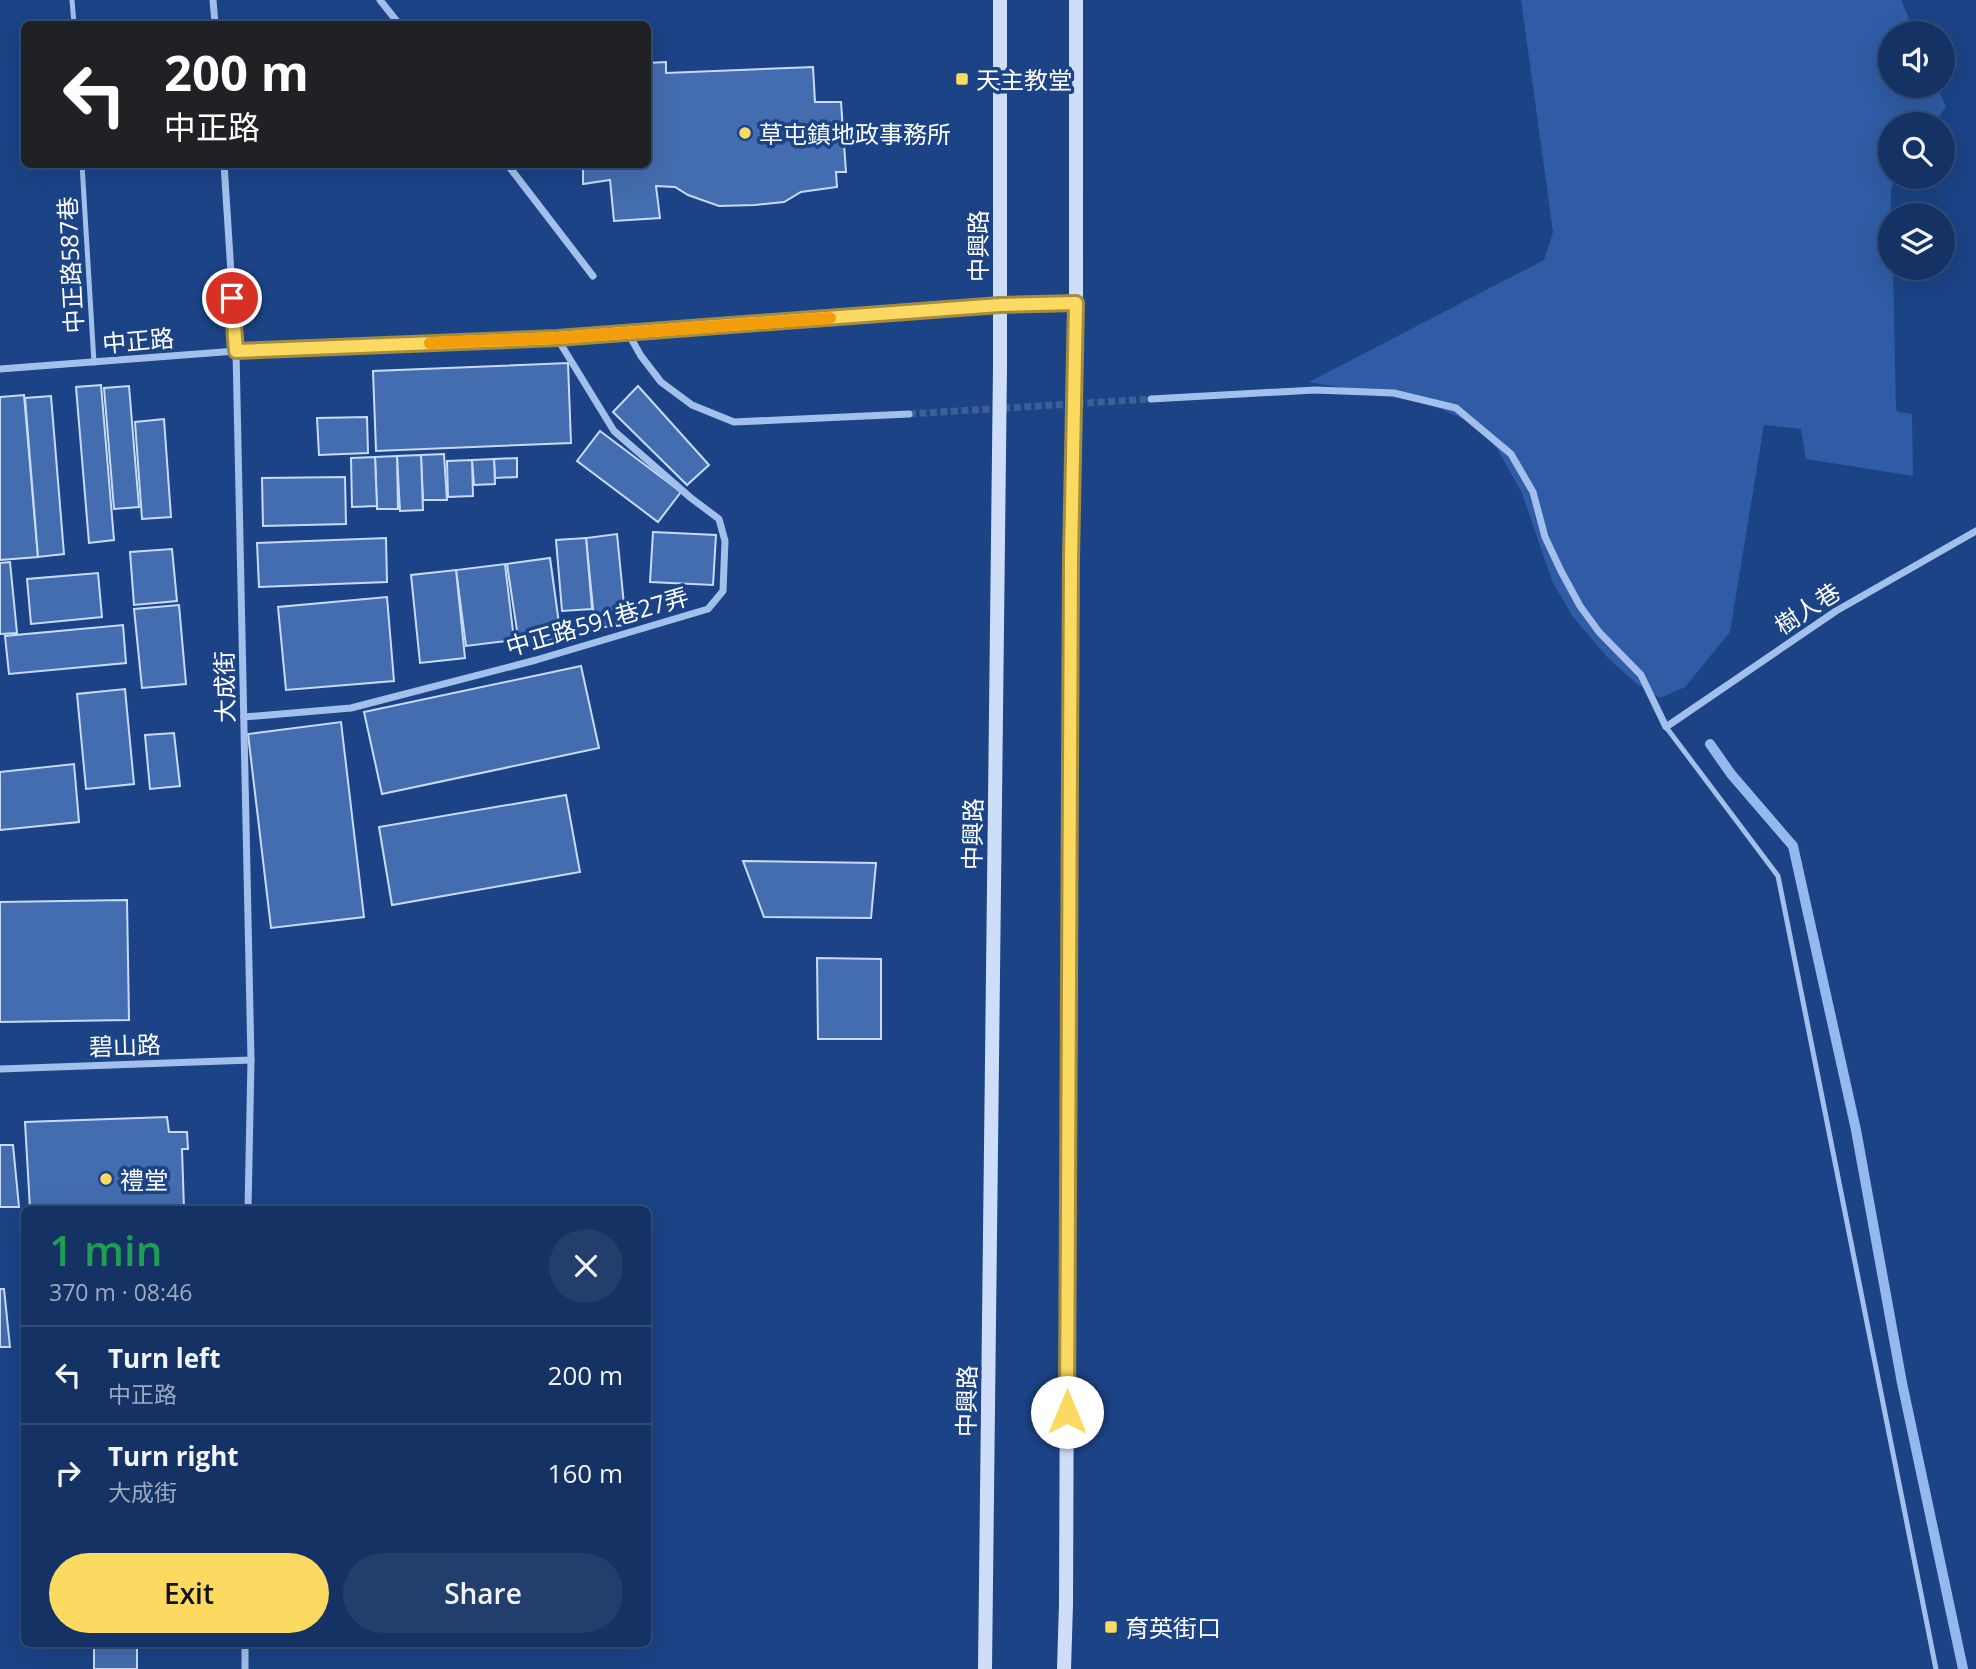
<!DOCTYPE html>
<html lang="en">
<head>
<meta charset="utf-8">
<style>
  body { margin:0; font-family:"Open Sans","Noto Sans TC",sans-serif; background:#213e6d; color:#f1f3f6; height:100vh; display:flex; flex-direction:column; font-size:26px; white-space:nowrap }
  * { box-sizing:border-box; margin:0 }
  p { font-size:23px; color:#9daabf }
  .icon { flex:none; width:38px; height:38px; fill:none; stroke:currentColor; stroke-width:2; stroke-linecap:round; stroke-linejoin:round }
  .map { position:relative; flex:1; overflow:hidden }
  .panel { position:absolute; left:21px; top:1206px; width:630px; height:441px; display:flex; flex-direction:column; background:#143264; border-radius:10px; box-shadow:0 7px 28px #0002,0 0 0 2px #334d78 }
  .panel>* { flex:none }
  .top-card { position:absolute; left:21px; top:21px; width:630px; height:147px; border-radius:10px; box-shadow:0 7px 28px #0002,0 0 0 2px #334d78; background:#202124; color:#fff; overflow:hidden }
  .controls { position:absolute; left:1878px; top:21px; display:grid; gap:14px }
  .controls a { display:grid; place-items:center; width:77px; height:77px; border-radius:50%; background:#143264; box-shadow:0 7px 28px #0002,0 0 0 2px #334d78; font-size:35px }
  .pin { position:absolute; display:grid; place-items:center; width:60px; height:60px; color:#fff; margin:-30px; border:4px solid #fff; border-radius:50%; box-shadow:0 2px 7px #0007 }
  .me { position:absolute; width:77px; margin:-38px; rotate:0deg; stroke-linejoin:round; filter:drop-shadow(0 0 5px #0008) }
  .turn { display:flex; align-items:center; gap:24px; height:147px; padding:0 28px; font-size:32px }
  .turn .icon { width:91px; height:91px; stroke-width:2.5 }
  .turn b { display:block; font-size:49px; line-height:60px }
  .round { display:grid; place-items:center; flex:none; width:74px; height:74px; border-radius:37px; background:#213e6d }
  .summary { display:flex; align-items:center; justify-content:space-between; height:119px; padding:0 28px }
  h1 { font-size:42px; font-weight:600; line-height:52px; color:#1e9e55 }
  .primary-button { display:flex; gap:14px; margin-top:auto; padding:14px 28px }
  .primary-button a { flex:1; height:80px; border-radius:42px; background:#fcd960; color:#111; font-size:28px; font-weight:600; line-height:80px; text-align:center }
  .primary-button a+a { background:#213e6d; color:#f1f3f6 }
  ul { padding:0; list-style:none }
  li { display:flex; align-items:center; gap:21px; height:98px; padding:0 28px; border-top:2px solid #334d78 }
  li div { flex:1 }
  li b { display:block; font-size:26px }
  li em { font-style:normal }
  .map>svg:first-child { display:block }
  .green { fill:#2f5ca4 }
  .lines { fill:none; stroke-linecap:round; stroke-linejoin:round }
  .stream { stroke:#96b9ed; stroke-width:10 }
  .building { fill:#446daf; stroke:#c8dbf8; stroke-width:2 }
  .street-tunnel { stroke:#3d5f98; stroke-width:7; stroke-dasharray:7 3.5; stroke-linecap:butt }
  .lane { stroke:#a3bfeb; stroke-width:5 }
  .street { stroke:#a3bfeb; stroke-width:7 }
  .secondary { stroke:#cfdef8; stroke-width:14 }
  .route-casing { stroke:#a48d3e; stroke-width:18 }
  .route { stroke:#fcd960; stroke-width:12 }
  .slow { stroke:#f59e0b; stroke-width:12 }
  .poi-dot { fill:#fcd960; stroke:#1b4386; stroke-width:2.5 }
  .labels { text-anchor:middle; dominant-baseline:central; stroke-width:7; stroke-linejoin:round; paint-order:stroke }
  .poi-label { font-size:24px; fill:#fff; stroke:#1b4386; text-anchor:start }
  .street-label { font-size:24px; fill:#fff; stroke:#1b4386 }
</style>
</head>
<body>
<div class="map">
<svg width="1976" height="1669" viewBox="0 0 1976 1669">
  <rect width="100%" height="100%" fill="#1b4386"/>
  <polygon class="green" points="1521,0 1901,0 1915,33 1890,33 1890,86 1937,86 1946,107 1933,124 1890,124 1890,177 1894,177 1891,190 1890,268 1893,268 1896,409 1898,412 1912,414 1913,476 1806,459 1801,429 1764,425 1730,632 1685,687 1660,698 1636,683 1608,658 1573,617 1552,581 1522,493 1498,450 1473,423 1429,404 1309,382 1544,260 1553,232"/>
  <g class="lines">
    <polyline class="stream" points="1710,744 1731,774 1793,846 1856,1130 1902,1383 1963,1669"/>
  </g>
  <g class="building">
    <polygon points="666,62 666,73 813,67 815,102 841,102 846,172 836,172 837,187 801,192 784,202 755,205 719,206 688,195 675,187 656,186 660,218 614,221 610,180 583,184 583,164 648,164 648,63"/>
    <polygon points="568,363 571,443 376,451 373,371"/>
    <polygon points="101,385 114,540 89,543 76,387"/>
    <polygon points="129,386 139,507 114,509 104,388"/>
    <polygon points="638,386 709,465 687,485 613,412"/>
    <polygon points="24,395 38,557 0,560 0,397"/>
    <polygon points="51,396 64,554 38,557 25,398"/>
    <polygon points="367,417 368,453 319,455 317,418"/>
    <polygon points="164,419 171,517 142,519 135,422"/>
    <polygon points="600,431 681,492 658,522 577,461"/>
    <polygon points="444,454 447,500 423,500 421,455"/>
    <polygon points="421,455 423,510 400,511 397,456"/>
    <polygon points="397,456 398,509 377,509 375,457"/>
    <polygon points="375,457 377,506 352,507 351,458"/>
    <polygon points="517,458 517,477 495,478 494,459"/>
    <polygon points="494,459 495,484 474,485 472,460"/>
    <polygon points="472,460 473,496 448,497 447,461"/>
    <polygon points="345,477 346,524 263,526 262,478"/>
    <polygon points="653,532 716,535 713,585 650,582"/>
    <polygon points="617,534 626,625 595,628 586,538"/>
    <polygon points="386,538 387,582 259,587 257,543"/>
    <polygon points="586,538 592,609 562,611 556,540"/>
    <polygon points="172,549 177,601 134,605 130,552"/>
    <polygon points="550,558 561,638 519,644 507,564"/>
    <polygon points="10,562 17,633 0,634 0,563"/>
    <polygon points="505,564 514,640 466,646 456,570"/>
    <polygon points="456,570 465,658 420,663 411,575"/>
    <polygon points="98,573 102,617 31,624 27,579"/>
    <polygon points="387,597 394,681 286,690 278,607"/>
    <polygon points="179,605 186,684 142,688 134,609"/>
    <polygon points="123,625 126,663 9,674 5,636"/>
    <polygon points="581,666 599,748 382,794 364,712"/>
    <polygon points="125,689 134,784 86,789 77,694"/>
    <polygon points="341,722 364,917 271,928 248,734"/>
    <polygon points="174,733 180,786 150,789 145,735"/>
    <polygon points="74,764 79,822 0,830 0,772"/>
    <polygon points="566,795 580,872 392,905 379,827"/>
    <polygon points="743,861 876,863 871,918 764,917"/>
    <polygon points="127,900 129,1020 0,1022 0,902"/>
    <polygon points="817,958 881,959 881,1039 818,1039"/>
    <polygon points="167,1117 169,1132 187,1132 188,1149 182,1149 184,1209 30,1209 25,1122"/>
    <polygon points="0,1145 13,1145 19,1207 0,1207"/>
    <polygon points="0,1289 4,1289 10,1347 0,1347"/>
    <polygon points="20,1384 24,1384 24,1442 20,1443"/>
    <rect x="94" y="1643" width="43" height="26"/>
  </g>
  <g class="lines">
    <polyline class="street-tunnel" points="909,414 1151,399"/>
    <g class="lane">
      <polyline points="72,0 74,24"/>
      <polyline points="82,164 94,363"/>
      <polyline points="1666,727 1778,876 1936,1669"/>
    </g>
    <g class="street">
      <polyline points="213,0 215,24"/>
      <polyline points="380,0 399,24"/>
      <polyline points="224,164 236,351 251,1060 248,1209"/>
      <polyline points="507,164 593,276"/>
      <polyline points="628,333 641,356 661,382 692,405 734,422 909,414"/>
      <polyline points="0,369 236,351 557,338 1000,305 1076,303"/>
      <polyline points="1151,399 1315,390 1394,393 1456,408 1511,454 1533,492 1545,537 1561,571 1580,606 1599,632 1641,675 1666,727 1836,611 1976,531"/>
      <polyline points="244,717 351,708 536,660 708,609 723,591 725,541 719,519 691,498 614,431 557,338"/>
      <polyline points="0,1069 251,1060"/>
      <polyline points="245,1669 245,1643"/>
    </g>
    <g class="secondary">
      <polyline points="985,1669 1000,366 1000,0"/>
      <polyline points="1064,1669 1066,1604 1070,586 1076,303 1076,0"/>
    </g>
  </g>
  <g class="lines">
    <g class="route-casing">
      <polyline id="route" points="232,298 236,351 557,338 1000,305 1076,303 1071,558 1067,1412"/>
    </g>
    <use href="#route" class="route"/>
    <polyline class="slow" points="430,343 557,338 830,318"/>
  </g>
  <g class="poi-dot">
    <rect x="955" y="72" width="14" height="14" rx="3.5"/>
    <circle cx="745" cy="133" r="7"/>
    <circle cx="106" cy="1179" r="7"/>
    <rect x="1104" y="1620" width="14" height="14" rx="3.5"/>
  </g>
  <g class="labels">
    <g class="poi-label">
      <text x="976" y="79">天主教堂</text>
      <text x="759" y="133">草屯鎮地政事務所</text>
      <text x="120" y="1179">禮堂</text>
      <text x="1125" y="1627">育英街口</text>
    </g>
    <g class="street-label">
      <text transform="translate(977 246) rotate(-90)">中興路</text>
      <text transform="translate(70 265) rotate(-93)">中正路587巷</text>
      <text transform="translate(138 340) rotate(-5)">中正路</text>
      <text transform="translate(1807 608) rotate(-33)">樹人巷</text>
      <text transform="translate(597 621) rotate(-16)">中正路591巷27弄</text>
      <text transform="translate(224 687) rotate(-91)">大成街</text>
      <text transform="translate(972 834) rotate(-89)">中興路</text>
      <text transform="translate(125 1045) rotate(-2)">碧山路</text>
      <text transform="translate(966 1401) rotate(-89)">中興路</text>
    </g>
  </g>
</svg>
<div class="controls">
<a><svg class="icon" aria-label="sound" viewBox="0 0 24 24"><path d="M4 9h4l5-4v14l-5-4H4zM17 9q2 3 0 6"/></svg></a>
<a><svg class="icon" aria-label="search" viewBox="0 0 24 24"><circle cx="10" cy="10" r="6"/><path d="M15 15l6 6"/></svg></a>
<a><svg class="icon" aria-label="layers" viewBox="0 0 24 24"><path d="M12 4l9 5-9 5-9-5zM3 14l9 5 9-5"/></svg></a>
</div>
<div class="pin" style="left:232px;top:298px;background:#d93025"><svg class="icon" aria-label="arrive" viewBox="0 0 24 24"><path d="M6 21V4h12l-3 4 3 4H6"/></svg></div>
<svg class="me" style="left:1067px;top:1412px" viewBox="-20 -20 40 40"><circle r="19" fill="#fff"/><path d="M0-13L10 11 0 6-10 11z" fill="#fcd960"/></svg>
<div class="top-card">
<div class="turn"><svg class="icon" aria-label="left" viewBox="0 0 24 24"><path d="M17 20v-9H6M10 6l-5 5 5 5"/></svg><div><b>200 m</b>中正路</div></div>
</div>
<section class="panel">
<div class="summary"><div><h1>1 min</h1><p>370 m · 08:46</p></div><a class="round"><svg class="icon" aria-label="close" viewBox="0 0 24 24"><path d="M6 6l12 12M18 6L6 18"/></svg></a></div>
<ul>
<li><svg class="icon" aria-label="left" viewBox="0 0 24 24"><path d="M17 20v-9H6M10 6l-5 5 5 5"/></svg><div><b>Turn left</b><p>中正路</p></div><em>200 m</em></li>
<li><svg class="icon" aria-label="right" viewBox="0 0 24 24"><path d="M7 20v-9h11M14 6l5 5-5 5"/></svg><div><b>Turn right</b><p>大成街</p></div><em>160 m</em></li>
</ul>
<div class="primary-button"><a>Exit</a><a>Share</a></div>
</section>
</div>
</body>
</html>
